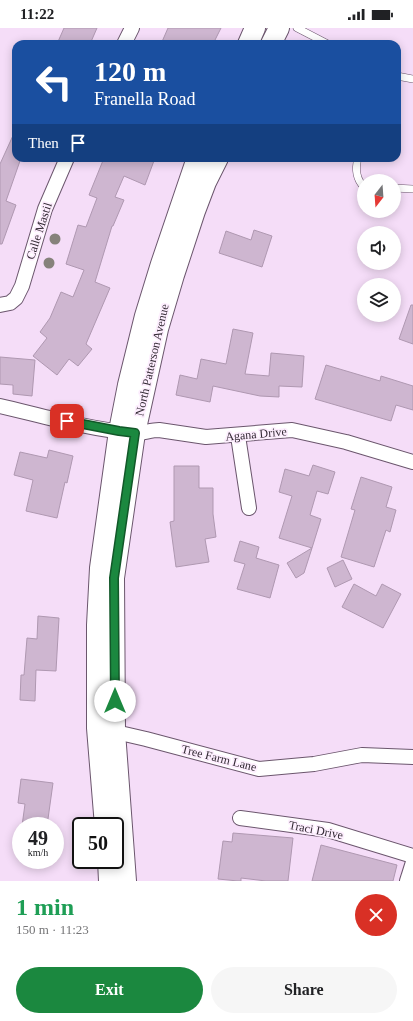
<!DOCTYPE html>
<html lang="en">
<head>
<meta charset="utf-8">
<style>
  body { margin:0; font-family:"Times New Roman",serif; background:#f6f6f6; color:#202124; height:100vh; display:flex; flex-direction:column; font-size:15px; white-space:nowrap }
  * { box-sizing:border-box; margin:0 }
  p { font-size:13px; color:#757577 }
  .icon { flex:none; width:22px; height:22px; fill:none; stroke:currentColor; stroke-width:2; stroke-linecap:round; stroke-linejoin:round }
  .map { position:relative; height:853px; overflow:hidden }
  .details { display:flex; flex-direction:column; background:#fff; flex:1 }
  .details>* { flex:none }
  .banner { position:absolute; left:12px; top:12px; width:389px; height:122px; border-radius:12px; box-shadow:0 2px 10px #0003; background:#1a4fa0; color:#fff; overflow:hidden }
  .needle { width:26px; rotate:197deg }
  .buttons { position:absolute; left:357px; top:146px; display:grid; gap:8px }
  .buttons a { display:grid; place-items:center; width:44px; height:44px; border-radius:50%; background:#fff; box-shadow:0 2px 10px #0003; font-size:20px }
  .speed { position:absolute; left:12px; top:789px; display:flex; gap:8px; font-size:20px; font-weight:700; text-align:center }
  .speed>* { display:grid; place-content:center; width:52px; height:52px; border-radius:50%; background:#fff; box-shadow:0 2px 10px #0003; line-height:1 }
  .speed small { font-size:10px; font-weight:400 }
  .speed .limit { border:2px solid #111; border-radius:6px; background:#fff; color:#111 }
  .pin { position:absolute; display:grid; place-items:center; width:34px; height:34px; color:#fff; margin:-17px; border-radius:8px; box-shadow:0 2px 6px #0006 }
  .me { position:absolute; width:44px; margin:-22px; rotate:0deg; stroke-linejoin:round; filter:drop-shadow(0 0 3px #0008) }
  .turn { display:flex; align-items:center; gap:14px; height:84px; padding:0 16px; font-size:18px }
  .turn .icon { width:52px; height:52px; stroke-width:2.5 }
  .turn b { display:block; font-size:28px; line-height:34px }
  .then { display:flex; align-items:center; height:38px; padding:0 16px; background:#0003; gap:8px; font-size:15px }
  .round { display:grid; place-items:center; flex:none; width:42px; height:42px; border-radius:21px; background:#f6f6f6 }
  .headline { display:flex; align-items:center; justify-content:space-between; height:68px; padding:0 16px }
  h1 { font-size:24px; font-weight:800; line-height:30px; color:#1e9e55 }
  .primary-button { display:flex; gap:8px; margin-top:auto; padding:8px 16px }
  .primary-button a { flex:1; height:46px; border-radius:24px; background:#1b883f; color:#fff; font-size:16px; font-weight:800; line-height:46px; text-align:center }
  .primary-button a+a { background:#f6f6f6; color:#202124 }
  .status { display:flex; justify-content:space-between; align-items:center; height:28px; padding:0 20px; background:#fff; direction:ltr }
  .status svg { height:11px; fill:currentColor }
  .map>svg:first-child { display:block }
  .building { fill:#ceb6d0; stroke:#af98b1 }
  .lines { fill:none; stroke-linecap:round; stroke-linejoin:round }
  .lane-casing { stroke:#6b566d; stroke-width:8 }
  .street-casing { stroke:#6b566d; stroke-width:16 }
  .secondary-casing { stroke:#6b566d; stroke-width:22 }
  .lane { stroke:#fff; stroke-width:7 }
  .street { stroke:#fff; stroke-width:14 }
  .secondary { stroke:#fff; stroke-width:20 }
  .tree { fill:#86827b }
  .route-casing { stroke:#125829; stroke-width:10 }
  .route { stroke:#1b883f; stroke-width:7 }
  .labels { text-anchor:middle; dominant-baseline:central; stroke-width:3.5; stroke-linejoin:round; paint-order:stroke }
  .street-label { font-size:12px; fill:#322933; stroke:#fdeefe }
</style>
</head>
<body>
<div class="status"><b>11:22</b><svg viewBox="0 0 49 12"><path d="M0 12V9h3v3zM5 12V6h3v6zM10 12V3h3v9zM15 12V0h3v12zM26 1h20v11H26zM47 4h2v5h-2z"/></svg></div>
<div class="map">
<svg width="413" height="853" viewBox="0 0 413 853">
  <rect width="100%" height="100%" fill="#f5ddf8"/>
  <g class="building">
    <polygon points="64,0 97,0 90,16 57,16"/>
    <polygon points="168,0 221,0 213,16 161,16"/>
    <polygon points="16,101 16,130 21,130 6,173 16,177 2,216 0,216 0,136"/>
    <polygon points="104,130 155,130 145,157 124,148 115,169 124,172 113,198 112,198 95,254 110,260 86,316 92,321 78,338 69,331 57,347 33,328 47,310 40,304 50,290 61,264 73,269 84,242 66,236 78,197 86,199 97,170 89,167"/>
    <polygon points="254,202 272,208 262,239 219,225 226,203 251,212"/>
    <polygon points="411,277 413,277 413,316 399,311"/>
    <polygon points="233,301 253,305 245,346 269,348 271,325 304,328 302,359 279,358 279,369 260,368 213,358 210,374 176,367 180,347 197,351 201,331 226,336"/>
    <polygon points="0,329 35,332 32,368 13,366 13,357 0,356"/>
    <polygon points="326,337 380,353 381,348 413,358 413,382 396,377 391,393 315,371"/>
    <polygon points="49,422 73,428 67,455 65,454 57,490 26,483 33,452 14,447 20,424 47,430"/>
    <polygon points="313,437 335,444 328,466 317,463 310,487 321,491 312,520 279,510 292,468 279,464 285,441 309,448"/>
    <polygon points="174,438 199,438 199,460 213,460 213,486 216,509 205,511 209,534 176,539 170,494 174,493"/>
    <polygon points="361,449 392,459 386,479 396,482 390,504 386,502 374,539 341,529 355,482 351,481"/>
    <polygon points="240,513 259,519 256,530 279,537 270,570 237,561 245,536 234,533"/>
    <polygon points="312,520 304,545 296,550 287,535"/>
    <polygon points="343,532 352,551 335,559 327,540"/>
    <polygon points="354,556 376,568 382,556 401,566 383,600 342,579"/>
    <polygon points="38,588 59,590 56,643 36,642 35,673 20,672 21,647 24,647 27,610 37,611"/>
    <polygon points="21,751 53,755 47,798 22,798 25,776 18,775"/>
    <polygon points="233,805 293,810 288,853 266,853 241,850 241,853 238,853 218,851 223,813 232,814"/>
    <polygon points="321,817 397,837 393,853 312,853"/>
  </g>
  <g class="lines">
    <g class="lane-casing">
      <g id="lane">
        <polyline points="297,0 328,16"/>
        <polyline points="397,48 413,51"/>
        <path d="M 358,130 C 355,141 356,151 364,159"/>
        <polyline points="394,160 413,161"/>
      </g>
    </g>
    <g class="street-casing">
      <g id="street">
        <polyline points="124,16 132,0"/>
        <polyline points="0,277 10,275 16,270 22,258 45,181 67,130"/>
        <path d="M 0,378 C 43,388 88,401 132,405 C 141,406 150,402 159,402 L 206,409 L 292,402 L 346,414 L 413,434"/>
        <polyline points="238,408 249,480"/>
        <polyline points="107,702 146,711 259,741 314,736 362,727 413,729"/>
        <polyline points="240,790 328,802 413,828"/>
        <polyline points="407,853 413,834"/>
      </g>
    </g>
    <g class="secondary-casing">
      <g id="secondary">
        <polyline points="248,16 255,0"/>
        <polyline points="271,16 279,0"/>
        <polyline points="105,798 97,700 97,597 100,540 119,403 128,357 145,288 161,236 197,130"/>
        <polyline points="108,832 109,853"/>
        <polyline points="126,853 115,704 114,550 135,405 158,301 174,247 195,183 206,154 218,130"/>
      </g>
    </g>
    <use href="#lane" class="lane"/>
    <use href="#street" class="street"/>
    <use href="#secondary" class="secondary"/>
  </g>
  <g class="tree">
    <circle cx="55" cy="211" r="5.5"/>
    <circle cx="49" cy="235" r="5.5"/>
  </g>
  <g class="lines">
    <g class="route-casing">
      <polyline id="route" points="67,393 119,403 135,405 114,550 115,673"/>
    </g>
    <use href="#route" class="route"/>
  </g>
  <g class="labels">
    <g class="street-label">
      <text transform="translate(39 203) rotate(-72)">Calle Mastil</text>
      <text transform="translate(152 332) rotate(-77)">North Patterson Avenue</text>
      <text transform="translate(256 406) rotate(-5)">Agana Drive</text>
      <text transform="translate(219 730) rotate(14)">Tree Farm Lane</text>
      <text transform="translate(316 802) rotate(11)">Traci Drive</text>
    </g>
  </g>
</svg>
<div class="buttons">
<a><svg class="needle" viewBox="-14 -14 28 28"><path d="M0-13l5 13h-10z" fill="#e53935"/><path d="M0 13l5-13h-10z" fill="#757577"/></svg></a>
<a><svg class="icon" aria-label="sound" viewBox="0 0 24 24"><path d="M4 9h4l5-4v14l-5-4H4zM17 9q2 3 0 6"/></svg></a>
<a><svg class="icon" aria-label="layers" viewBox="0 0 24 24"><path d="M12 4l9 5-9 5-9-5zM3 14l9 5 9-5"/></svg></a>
</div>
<div class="speed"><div>49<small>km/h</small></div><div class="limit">50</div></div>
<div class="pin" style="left:67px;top:393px;background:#d93025"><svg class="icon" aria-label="arrive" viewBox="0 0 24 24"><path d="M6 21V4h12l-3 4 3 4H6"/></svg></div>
<svg class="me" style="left:115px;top:673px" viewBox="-20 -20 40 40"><circle r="19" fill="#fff"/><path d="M0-13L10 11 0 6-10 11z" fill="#1b883f"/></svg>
<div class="banner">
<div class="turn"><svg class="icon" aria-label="left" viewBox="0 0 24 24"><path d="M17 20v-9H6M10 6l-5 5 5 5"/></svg><div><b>120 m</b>Franella Road</div></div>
<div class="then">Then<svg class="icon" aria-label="arrive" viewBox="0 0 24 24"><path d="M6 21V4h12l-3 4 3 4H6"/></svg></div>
</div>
</div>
<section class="details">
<div class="headline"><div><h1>1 min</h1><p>150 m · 11:23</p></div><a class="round" style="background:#d93025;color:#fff"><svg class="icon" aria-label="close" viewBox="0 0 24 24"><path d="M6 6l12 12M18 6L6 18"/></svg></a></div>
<div class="primary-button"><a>Exit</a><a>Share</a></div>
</section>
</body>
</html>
